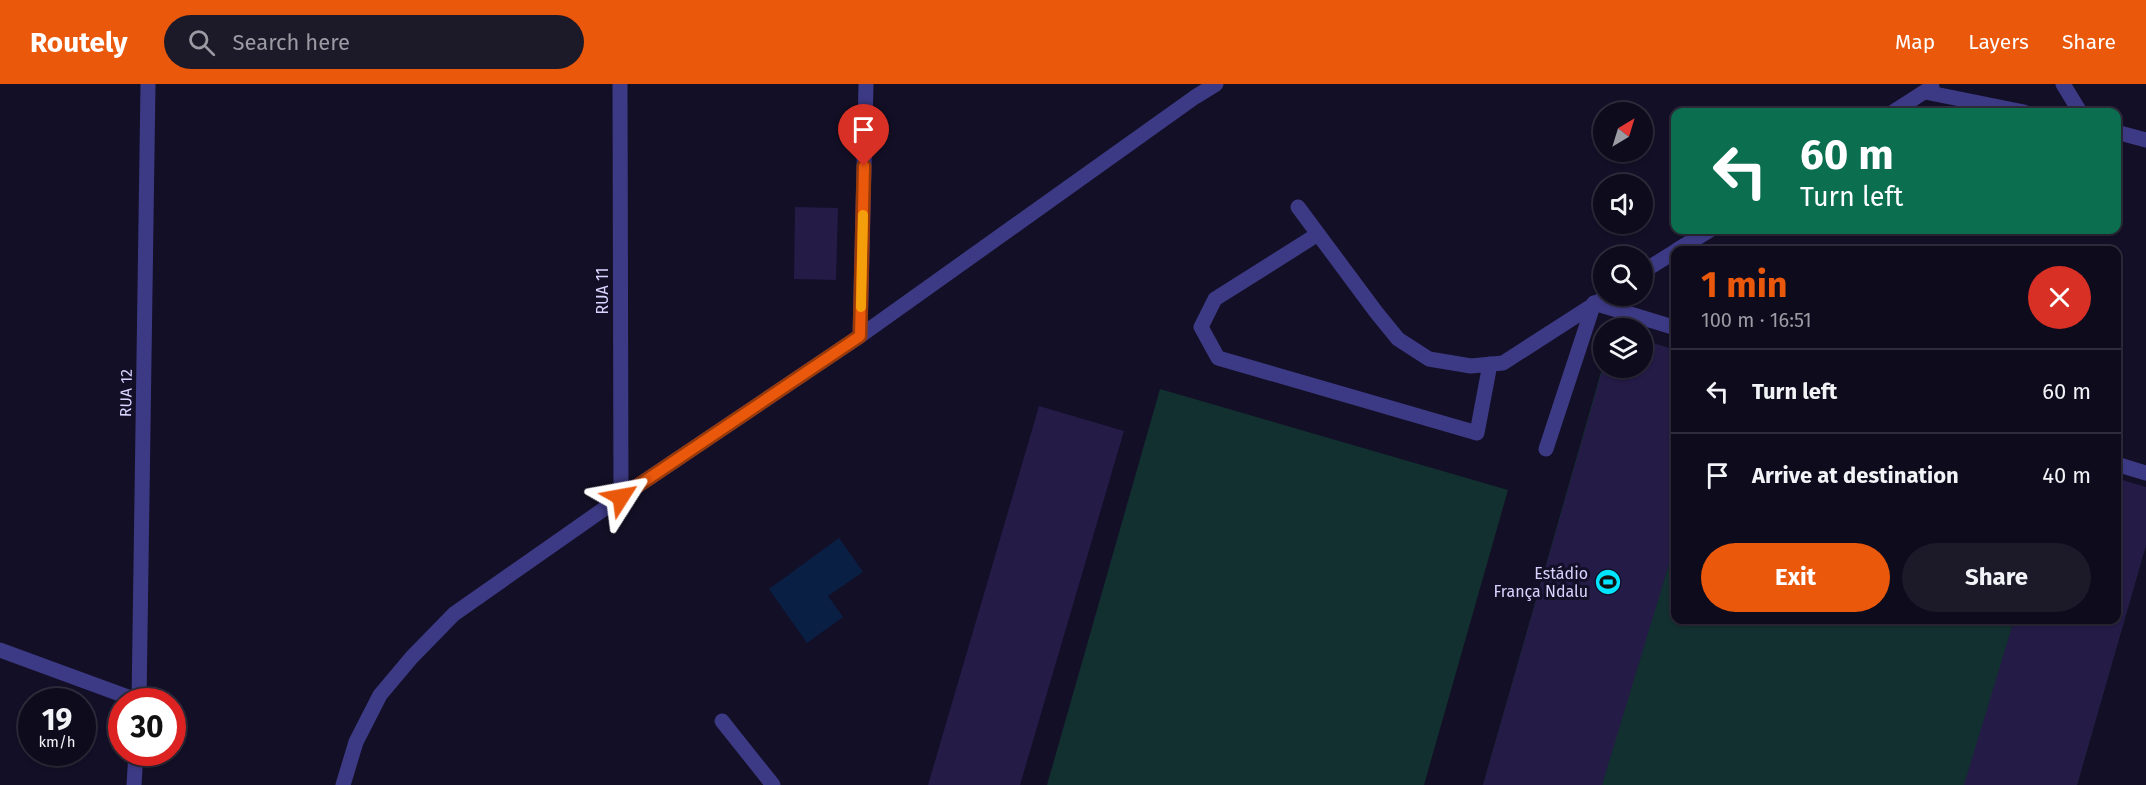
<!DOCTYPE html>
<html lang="en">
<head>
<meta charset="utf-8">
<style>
  body { margin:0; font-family:"Fira Sans",sans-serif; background:#1c1929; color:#f1f3f6; height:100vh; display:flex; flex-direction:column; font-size:22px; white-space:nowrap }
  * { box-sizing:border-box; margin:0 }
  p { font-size:20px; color:#9b9ba3 }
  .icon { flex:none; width:33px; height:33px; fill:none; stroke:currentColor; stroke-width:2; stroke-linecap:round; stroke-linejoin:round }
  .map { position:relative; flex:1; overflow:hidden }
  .drawer { position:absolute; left:1671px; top:162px; width:450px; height:378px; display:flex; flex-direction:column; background:#0e0b1c; border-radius:12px; box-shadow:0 2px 4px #0004,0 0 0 2px #2e2b3b }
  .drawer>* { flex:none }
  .guide { position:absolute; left:1671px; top:24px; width:450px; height:126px; border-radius:12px; box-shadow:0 2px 4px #0004,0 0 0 2px #2e2b3b; background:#0b6e4f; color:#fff; overflow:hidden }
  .needle { width:39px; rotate:38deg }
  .controls { position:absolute; left:1593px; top:18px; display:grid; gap:12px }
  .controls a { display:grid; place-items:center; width:60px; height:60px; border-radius:50%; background:#0e0b1c; box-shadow:0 2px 4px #0004,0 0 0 2px #2e2b3b; font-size:30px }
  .speed { position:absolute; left:18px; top:604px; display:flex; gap:12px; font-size:30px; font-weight:700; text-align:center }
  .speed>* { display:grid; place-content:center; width:78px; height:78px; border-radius:50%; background:#0e0b1c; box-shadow:0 2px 4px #0004,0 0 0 2px #2e2b3b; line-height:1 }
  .speed small { font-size:15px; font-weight:400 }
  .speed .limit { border:9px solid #d22; background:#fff; color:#111 }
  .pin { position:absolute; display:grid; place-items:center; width:51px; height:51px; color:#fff; margin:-62px -26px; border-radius:50% 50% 50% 0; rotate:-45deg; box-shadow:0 0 6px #0007 }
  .pin .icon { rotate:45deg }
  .me { position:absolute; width:66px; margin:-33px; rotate:56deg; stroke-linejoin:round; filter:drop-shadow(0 0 4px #0008) }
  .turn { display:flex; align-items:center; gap:21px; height:126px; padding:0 30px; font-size:27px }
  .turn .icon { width:78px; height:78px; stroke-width:2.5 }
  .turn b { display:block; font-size:42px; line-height:51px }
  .round { display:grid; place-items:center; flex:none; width:63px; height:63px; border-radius:32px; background:#1c1929 }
  .summary { display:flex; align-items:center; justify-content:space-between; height:102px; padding:0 30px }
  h1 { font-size:36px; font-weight:700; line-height:45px; color:#ea580c }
  .primary-button { display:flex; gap:12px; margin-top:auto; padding:12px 30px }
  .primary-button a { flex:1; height:69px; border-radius:36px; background:#ea580c; color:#fff; font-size:24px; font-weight:700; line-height:69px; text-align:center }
  .primary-button a+a { background:#1c1929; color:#f1f3f6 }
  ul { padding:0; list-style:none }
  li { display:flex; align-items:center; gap:18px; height:84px; padding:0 30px; border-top:2px solid #2e2b3b }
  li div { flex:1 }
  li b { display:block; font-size:22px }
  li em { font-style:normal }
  header { display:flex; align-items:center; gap:36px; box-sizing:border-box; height:84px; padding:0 30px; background:#ea580c; color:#fff }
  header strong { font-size:28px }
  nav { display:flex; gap:33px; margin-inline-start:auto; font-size:21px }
  .search { width:420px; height:54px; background:#1c1929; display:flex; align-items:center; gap:15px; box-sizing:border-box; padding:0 21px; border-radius:33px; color:#9b9ba3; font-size:22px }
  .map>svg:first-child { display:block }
  .green { fill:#12302f }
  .water { fill:#0a1f44 }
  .building { fill:#241b47 }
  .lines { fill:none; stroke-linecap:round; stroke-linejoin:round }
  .minor { stroke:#3d3a85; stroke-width:15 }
  .route-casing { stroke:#983908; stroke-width:15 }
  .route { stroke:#ea580c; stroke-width:10 }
  .slow { stroke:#f59e0b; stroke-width:10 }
  .labels { text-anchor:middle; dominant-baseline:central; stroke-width:6; stroke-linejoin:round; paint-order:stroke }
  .street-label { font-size:16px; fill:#d9d4ff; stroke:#130f26 }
  .poi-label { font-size:16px; fill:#d9d4ff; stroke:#130f26; text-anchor:end }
</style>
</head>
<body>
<header>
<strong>Routely</strong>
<div class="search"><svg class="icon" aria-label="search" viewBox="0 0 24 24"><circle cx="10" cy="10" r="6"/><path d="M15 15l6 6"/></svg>Search here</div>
<nav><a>Map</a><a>Layers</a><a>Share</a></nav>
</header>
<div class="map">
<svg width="2146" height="701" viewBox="0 0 2146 701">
  <rect width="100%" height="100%" fill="#130f26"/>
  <g class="green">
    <polygon points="1643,256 1675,266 1676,536 2116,536 2146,461 2077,701 1483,701 1603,281 1604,284 1642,284"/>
    <polygon points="1160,305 1508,406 1424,701 1047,701"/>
  </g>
  <polygon class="water" points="839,454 863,488 828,512 843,533 807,559 769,505"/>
  <g class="building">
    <polygon points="795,123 838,124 836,196 794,195"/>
    <polygon points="1642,256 1676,266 1676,338 1673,340 1676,345 1676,457 1602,701 1483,701 1603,284 1642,284"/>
    <polygon points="1039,322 1124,347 1020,701 928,701"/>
    <polygon points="2116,394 2146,403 2146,461 2077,701 1964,701 2014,536 2116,536"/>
  </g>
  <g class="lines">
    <g class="minor">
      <polyline points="620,0 621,413"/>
      <polyline points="2063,0 2080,28"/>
      <polyline points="1925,8 2024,28"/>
      <polyline points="1893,28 1932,3"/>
      <polyline points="2116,48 2146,56"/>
      <polyline points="1298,123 1376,228 1398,255 1429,275 1471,282 1503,279 1607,212"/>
      <polyline points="1318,150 1215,215 1201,243 1218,274 1477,349 1490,280"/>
      <polyline points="1677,166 1710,146"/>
      <polyline points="1642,188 1676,167"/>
      <polyline points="1594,219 1676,244"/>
      <polyline points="860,252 866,0"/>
      <polyline points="1546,365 1594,219"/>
      <polyline points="2116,380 2146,389"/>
      <polyline points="0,566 139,617"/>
      <polyline points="139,618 148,0"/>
      <polyline points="722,637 773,701"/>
      <polyline points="134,701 136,669"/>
      <polyline points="343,701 356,658 380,611 412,573 454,530 621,413 860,252 1195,13 1216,0"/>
    </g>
  </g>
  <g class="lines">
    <g class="route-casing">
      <polyline id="route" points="621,413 860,252 864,82"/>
    </g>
    <use href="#route" class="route"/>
    <polyline class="slow" points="861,223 863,131"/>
  </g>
  <defs>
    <g id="stadium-disc" transform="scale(1.35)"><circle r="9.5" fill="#00e5ff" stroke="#130f26"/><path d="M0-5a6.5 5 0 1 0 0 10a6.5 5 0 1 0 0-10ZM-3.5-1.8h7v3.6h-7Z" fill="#111"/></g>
  </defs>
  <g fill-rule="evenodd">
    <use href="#stadium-disc" x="1608" y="498"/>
  </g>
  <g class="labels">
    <g class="street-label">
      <text transform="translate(602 207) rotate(-90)">RUA 11</text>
      <text transform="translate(126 309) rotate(-89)">RUA 12</text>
    </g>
    <g class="poi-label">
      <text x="1588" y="489">Estádio<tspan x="1588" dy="18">França Ndalu</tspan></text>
    </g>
  </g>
</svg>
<div class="controls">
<a><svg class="needle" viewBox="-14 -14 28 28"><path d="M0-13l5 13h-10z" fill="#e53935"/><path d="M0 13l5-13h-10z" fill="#9b9ba3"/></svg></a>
<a><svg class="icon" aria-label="sound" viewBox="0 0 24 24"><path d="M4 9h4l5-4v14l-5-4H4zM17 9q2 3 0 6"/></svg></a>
<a><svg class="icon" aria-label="search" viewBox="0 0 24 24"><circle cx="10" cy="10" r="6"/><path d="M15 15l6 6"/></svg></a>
<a><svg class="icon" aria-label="layers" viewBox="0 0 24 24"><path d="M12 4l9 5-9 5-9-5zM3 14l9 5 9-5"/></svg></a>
</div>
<div class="speed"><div>19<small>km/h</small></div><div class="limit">30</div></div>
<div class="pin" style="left:864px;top:82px;background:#d93025"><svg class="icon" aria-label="arrive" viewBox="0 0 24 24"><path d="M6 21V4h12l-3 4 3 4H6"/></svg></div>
<svg class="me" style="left:621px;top:413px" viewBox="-20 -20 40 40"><path d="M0-17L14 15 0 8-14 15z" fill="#ea580c" stroke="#fff" stroke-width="4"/></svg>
<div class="guide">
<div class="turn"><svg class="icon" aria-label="left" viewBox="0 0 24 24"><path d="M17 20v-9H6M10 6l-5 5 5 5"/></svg><div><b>60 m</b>Turn left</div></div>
</div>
<section class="drawer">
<div class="summary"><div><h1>1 min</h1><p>100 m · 16:51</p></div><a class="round" style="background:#d93025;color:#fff"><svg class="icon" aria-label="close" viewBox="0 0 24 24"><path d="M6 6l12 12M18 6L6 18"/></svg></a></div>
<ul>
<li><svg class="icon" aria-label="left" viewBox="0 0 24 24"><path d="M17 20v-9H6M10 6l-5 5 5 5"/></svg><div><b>Turn left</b></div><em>60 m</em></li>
<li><svg class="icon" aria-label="arrive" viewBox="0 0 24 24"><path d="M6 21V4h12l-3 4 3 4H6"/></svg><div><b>Arrive at destination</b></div><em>40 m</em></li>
</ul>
<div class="primary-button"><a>Exit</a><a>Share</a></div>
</section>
</div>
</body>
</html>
